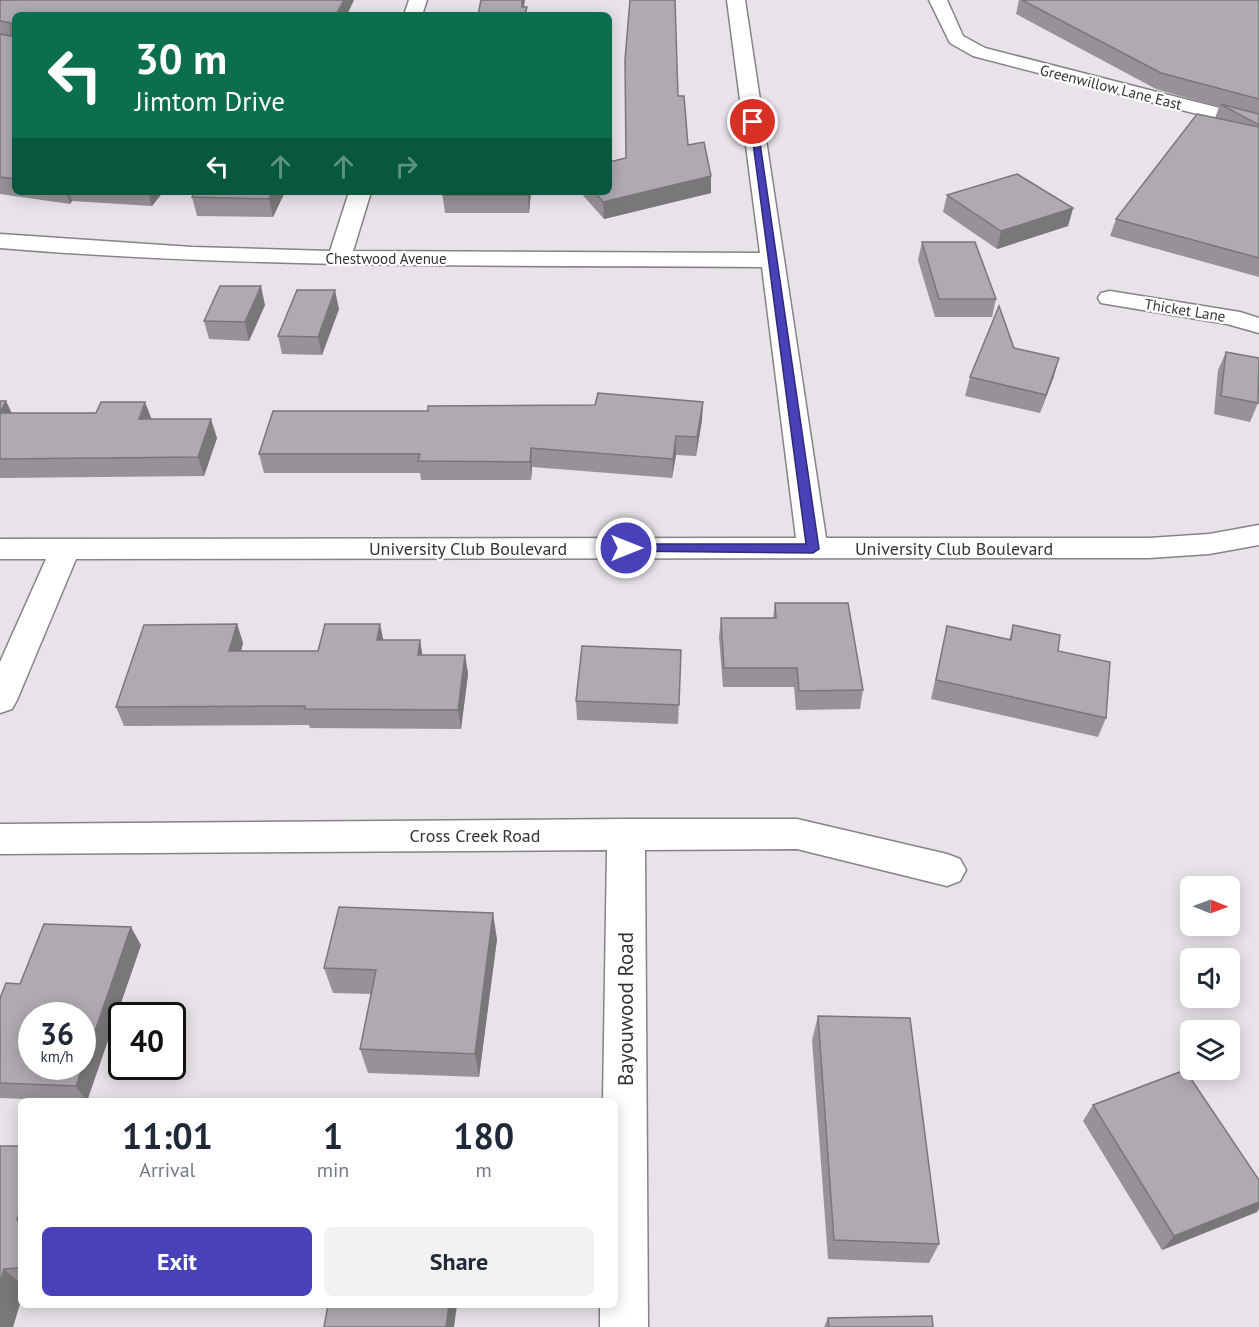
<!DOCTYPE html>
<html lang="en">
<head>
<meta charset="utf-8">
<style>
  body { margin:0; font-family:"PT Sans",sans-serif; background:#f2f2f3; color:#1f2937; height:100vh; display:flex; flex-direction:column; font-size:22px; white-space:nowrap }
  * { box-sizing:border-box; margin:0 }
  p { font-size:20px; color:#747a83 }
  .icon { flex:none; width:33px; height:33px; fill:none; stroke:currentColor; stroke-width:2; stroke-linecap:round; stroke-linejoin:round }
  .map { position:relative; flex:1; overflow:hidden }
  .details { position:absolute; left:18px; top:1098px; width:600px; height:210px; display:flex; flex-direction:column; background:#fff; border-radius:9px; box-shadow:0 3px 15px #0003 }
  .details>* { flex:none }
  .guide { position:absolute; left:12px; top:12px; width:600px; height:183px; border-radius:9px; box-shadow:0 3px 15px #0003; background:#0b6e4f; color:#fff; overflow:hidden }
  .needle { width:39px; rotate:91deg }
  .fabs { position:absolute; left:1180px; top:876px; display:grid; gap:12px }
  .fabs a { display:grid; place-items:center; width:60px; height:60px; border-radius:9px; background:#fff; box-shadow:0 3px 15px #0003; font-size:30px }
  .speed { position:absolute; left:18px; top:1002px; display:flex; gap:12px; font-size:30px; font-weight:700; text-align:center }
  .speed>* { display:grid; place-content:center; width:78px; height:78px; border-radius:50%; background:#fff; box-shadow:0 3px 15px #0003; line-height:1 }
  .speed small { font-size:15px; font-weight:400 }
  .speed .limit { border:3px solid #111; border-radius:9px; background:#fff; color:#111 }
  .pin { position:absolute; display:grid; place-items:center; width:51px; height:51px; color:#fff; margin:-26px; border:3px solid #fff; border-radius:50%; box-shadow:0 2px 6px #0007 }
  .me { position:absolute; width:66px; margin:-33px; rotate:90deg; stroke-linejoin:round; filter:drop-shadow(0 0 4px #0008) }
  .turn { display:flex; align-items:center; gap:21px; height:126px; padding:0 24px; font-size:27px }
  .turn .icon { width:78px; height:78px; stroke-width:2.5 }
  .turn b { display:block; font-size:42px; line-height:51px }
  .lanes { display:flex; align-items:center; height:57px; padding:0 24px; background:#0003; justify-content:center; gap:30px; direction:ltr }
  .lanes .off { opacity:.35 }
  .eta { display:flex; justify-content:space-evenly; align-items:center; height:102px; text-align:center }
  .eta b { font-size:36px; font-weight:600; line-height:42px }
  .cta { display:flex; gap:12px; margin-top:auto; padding:12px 24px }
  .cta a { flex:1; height:69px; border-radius:9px; background:#4841b7; color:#fff; font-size:24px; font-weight:600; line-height:69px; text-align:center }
  .cta a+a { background:#f2f2f3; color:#1f2937 }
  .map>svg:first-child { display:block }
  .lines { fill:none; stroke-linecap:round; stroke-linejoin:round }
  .minor-casing { stroke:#868287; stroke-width:3 }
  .minor { fill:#fff; fill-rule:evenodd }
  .wall { fill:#969297 }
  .shaded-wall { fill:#7a777b }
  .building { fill:#afaab0; stroke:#7a777b; stroke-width:1.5; fill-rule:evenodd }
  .route { fill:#4841b7; stroke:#2f2a77; stroke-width:1.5 }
  .labels { text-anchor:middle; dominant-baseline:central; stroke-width:4.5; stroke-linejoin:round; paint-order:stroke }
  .far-street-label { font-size:15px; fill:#343234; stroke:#fff }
  .street-label { font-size:18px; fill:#343234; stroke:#fff }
  .near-street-label { font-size:21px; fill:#343234; stroke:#fff }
</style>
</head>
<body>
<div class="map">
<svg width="1259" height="1327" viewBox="0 0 1259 1327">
  <rect width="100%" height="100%" fill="#e7e3e8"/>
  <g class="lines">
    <g class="minor-casing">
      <g id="minor">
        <polygon points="409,0 427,0 422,15 404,15"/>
        <path d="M 727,0 L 745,0 L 826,538 L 1149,538 L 1209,534 L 1259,525 L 1259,545 L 1209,554 L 1149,558 L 76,559 L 17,700 L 12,709 L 0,713 L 0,662 L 46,559 L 0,559 L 0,539 L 796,538 L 762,267 C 507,265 254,269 0,248 L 0,234 L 192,247 L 330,251 L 349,192 L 371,192 L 353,251 L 760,253 Z"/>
        <polygon points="929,0 947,0 963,36 985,48 1259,118 1259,130 973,56 950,43"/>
        <polygon points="1110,291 1240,312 1259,318 1259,333 1227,324 1101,303 1098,298 1101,293"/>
        <polygon points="626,819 797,819 947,854 960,859 966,870 960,881 947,886 797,849 645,850 648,1327 600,1327 600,1305 615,1305 615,1101 603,1101 607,850 0,854 0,824"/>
      </g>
    </g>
    <use href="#minor" class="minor"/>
  </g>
  <g class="wall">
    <polygon points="0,0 15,15 15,192 163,192 152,206 72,201 70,204 0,194"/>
    <polygon points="1019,0 1259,0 1259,277 1110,236 1116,219 1215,118 1219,107 1156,89 1016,14"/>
    <polygon points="678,96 688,145 711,193 604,219 580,192 609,192 626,158"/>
    <polygon points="285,192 273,217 197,216 192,197"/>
    <polygon points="442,192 531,192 529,213 445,213"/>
    <polygon points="947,195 1073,208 1068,226 997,249 943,212"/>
    <polygon points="922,242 996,299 992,317 935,317 918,260"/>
    <polygon points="265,305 249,341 209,339 204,321"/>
    <polygon points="339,309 322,355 282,354 278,336"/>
    <polygon points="1014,348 1054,376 1040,413 965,396 970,377"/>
    <polygon points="1226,352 1258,403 1250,422 1214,414 1218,370"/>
    <polygon points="0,401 6,401 12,413 96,413 151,419 217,438 204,476 0,478"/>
    <polygon points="702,420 696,456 676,455 672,478 532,467 531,480 421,480 420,473 264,473 259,454"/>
    <polygon points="775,603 863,690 860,709 796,710 794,687 723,687 719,637 721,618 773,618"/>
    <polygon points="237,624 243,643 241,651 318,651 383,640 420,640 422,655 465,655 468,674 461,729 310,728 309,725 124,726 116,707"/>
    <polygon points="1013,625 1058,651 1106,718 1098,737 931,699 947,626 1009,640"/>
    <polygon points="681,650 678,724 577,720 576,701"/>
    <polygon points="497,939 479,1077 368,1073 360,1049 371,994 333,993 324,968"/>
    <polygon points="141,945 87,1101 0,1098 0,998 20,984"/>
    <polygon points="818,1016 939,1244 929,1263 828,1259 812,1040"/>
    <polygon points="1093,1105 1257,1212 1162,1250 1083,1121"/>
    <polygon points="0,1146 21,1146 21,1300 13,1327 0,1327"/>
    <polygon points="828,1318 933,1327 824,1327"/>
  </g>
  <g class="shaded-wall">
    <polygon points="344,0 354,0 347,15 337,15 337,13"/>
    <polygon points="522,0 525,0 523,15 522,7"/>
    <polygon points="711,176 711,193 604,219 603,202"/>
    <polygon points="66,192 69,192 72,201 70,204"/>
    <polygon points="148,192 163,192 152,206"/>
    <polygon points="272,192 285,192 273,217 269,199"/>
    <polygon points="528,192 531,192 529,213 528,195"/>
    <polygon points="1073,208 1068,226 997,249 1001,231"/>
    <polygon points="261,286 265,305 249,341 245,322"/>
    <polygon points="335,290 339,309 322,355 318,337"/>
    <polygon points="1059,358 1054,376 1040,413 1046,395"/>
    <polygon points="6,401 14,419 0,415 0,412"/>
    <polygon points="145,402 152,420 139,419"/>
    <polygon points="703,402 702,420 696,456 697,437"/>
    <polygon points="211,419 217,438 204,476 198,457"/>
    <polygon points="676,436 676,455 672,478 673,459"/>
    <polygon points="531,448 532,467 531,480 530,462"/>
    <polygon points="237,624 243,643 236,670 229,651"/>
    <polygon points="380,624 384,643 377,640"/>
    <polygon points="420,640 423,659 418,655"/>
    <polygon points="465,655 468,674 461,729 458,710"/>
    <polygon points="493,913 497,939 479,1077 475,1054"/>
    <polygon points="131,927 141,945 87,1101 86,1101 76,1086"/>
    <polygon points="1259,1202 1259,1209 1257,1212 1162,1250 1174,1236"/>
    <polygon points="21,1207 21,1224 17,1220"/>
    <polygon points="4,1269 21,1284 21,1300 13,1327 0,1327 0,1282"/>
    <polygon points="449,1305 457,1305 454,1327 446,1327"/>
  </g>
  <g class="building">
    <polygon points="0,0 344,0 337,13 346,13 345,15 15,15 15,179 0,177 0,34 11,36 11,23 0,21"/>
    <polygon points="481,0 522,0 522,7 527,7 525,15 478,15"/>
    <polygon points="630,0 675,0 678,96 684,96 688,145 704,142 711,176 603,202 595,192 609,192 609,162 626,158 625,60"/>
    <polygon points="1022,0 1259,0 1259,99 1161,73"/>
    <polygon points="1220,104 1259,114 1259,125"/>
    <polygon points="1197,114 1259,127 1259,258 1116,219"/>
    <polygon points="1017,174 1073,208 1001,231 947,195"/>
    <polygon points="195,192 272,192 269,199 192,197"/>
    <polygon points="444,192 528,192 528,195 443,195"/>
    <polygon points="922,242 975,242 996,299 939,299"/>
    <polygon points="220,286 261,286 245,322 204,321"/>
    <polygon points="297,290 335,290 318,337 278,336"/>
    <polygon points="999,306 1014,348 1059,358 1046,395 970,377"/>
    <polygon points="1226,352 1259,358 1258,403 1221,396"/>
    <polygon points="598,393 703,402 697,437 676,436 673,459 531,448 530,462 418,461 420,454 259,454 273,411 428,411 428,406 595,405"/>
    <polygon points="0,401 6,401 0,412"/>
    <polygon points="101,402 145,402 139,419 211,419 198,457 0,459 0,413 96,413"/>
    <polygon points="775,603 848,603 863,690 799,691 797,668 724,668 721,618 776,618"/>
    <polygon points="237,624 229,651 318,651 325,624 380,624 377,640 420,640 418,655 465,655 458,710 305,709 305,706 116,707 144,625"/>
    <polygon points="1013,625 1060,635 1058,651 1110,662 1106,718 936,680 947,626 1011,640"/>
    <polygon points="582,646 681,650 679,705 576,701"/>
    <polygon points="339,907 493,913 475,1054 360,1049 376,970 324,968"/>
    <path d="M 44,924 L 131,927 L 76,1086 L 0,1083 L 0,998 L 6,983 L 20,984 ZM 32,1016 L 82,1016 L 82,1066 L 32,1066 Z"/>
    <polygon points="818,1016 910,1018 939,1244 834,1240"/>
    <polygon points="1185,1070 1259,1180 1259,1202 1174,1236 1093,1105"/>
    <polygon points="0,1146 21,1146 21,1207 17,1220 21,1220 21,1268 4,1269 0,1282"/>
    <polygon points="328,1305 449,1305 446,1327 324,1327"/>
    <polygon points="932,1316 933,1327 829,1327 828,1318"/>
  </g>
  <polygon class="route" points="750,120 757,122 819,549 813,553 622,551 620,548 622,545 626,544 806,544"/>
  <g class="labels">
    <g class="far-street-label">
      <text transform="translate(1111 87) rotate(14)">Greenwillow Lane East</text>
      <text x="386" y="258">Chestwood Avenue</text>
      <text transform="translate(1185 310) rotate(9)">Thicket Lane</text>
    </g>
    <g class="street-label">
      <text x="468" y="548">University Club Boulevard</text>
      <text x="954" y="548">University Club Boulevard</text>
      <text x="475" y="835">Cross Creek Road</text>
    </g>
    <g class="near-street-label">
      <text transform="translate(625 1009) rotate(-90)">Bayouwood Road</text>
    </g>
  </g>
</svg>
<div class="fabs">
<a><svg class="needle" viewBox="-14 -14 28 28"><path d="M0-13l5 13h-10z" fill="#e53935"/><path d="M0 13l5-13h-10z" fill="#747a83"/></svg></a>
<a><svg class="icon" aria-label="sound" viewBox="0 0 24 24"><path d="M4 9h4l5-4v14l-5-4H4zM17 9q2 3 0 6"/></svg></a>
<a><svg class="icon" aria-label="layers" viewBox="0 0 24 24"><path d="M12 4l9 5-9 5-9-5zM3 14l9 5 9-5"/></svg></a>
</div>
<div class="speed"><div>36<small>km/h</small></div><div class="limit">40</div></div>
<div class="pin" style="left:753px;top:122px;background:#d93025"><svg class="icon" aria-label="arrive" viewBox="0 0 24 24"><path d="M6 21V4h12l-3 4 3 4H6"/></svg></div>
<svg class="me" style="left:626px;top:548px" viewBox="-20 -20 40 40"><circle r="17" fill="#4841b7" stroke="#fff" stroke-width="3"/><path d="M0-11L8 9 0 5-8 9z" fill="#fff"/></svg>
<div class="guide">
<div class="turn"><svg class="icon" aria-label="left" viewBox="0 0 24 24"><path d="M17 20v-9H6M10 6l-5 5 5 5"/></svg><div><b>30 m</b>Jimtom Drive</div></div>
<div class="lanes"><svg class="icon" aria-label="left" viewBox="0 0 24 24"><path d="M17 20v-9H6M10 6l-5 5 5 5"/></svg><svg class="icon off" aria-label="ahead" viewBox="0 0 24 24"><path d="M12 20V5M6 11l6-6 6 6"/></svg><svg class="icon off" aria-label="ahead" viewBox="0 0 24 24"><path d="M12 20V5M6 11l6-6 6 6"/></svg><svg class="icon off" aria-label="right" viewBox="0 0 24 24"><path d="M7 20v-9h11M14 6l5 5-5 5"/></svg></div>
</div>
<section class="details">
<div class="eta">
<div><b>11:01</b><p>Arrival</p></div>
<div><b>1</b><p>min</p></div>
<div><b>180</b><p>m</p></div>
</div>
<div class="cta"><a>Exit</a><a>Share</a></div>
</section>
</div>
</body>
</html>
